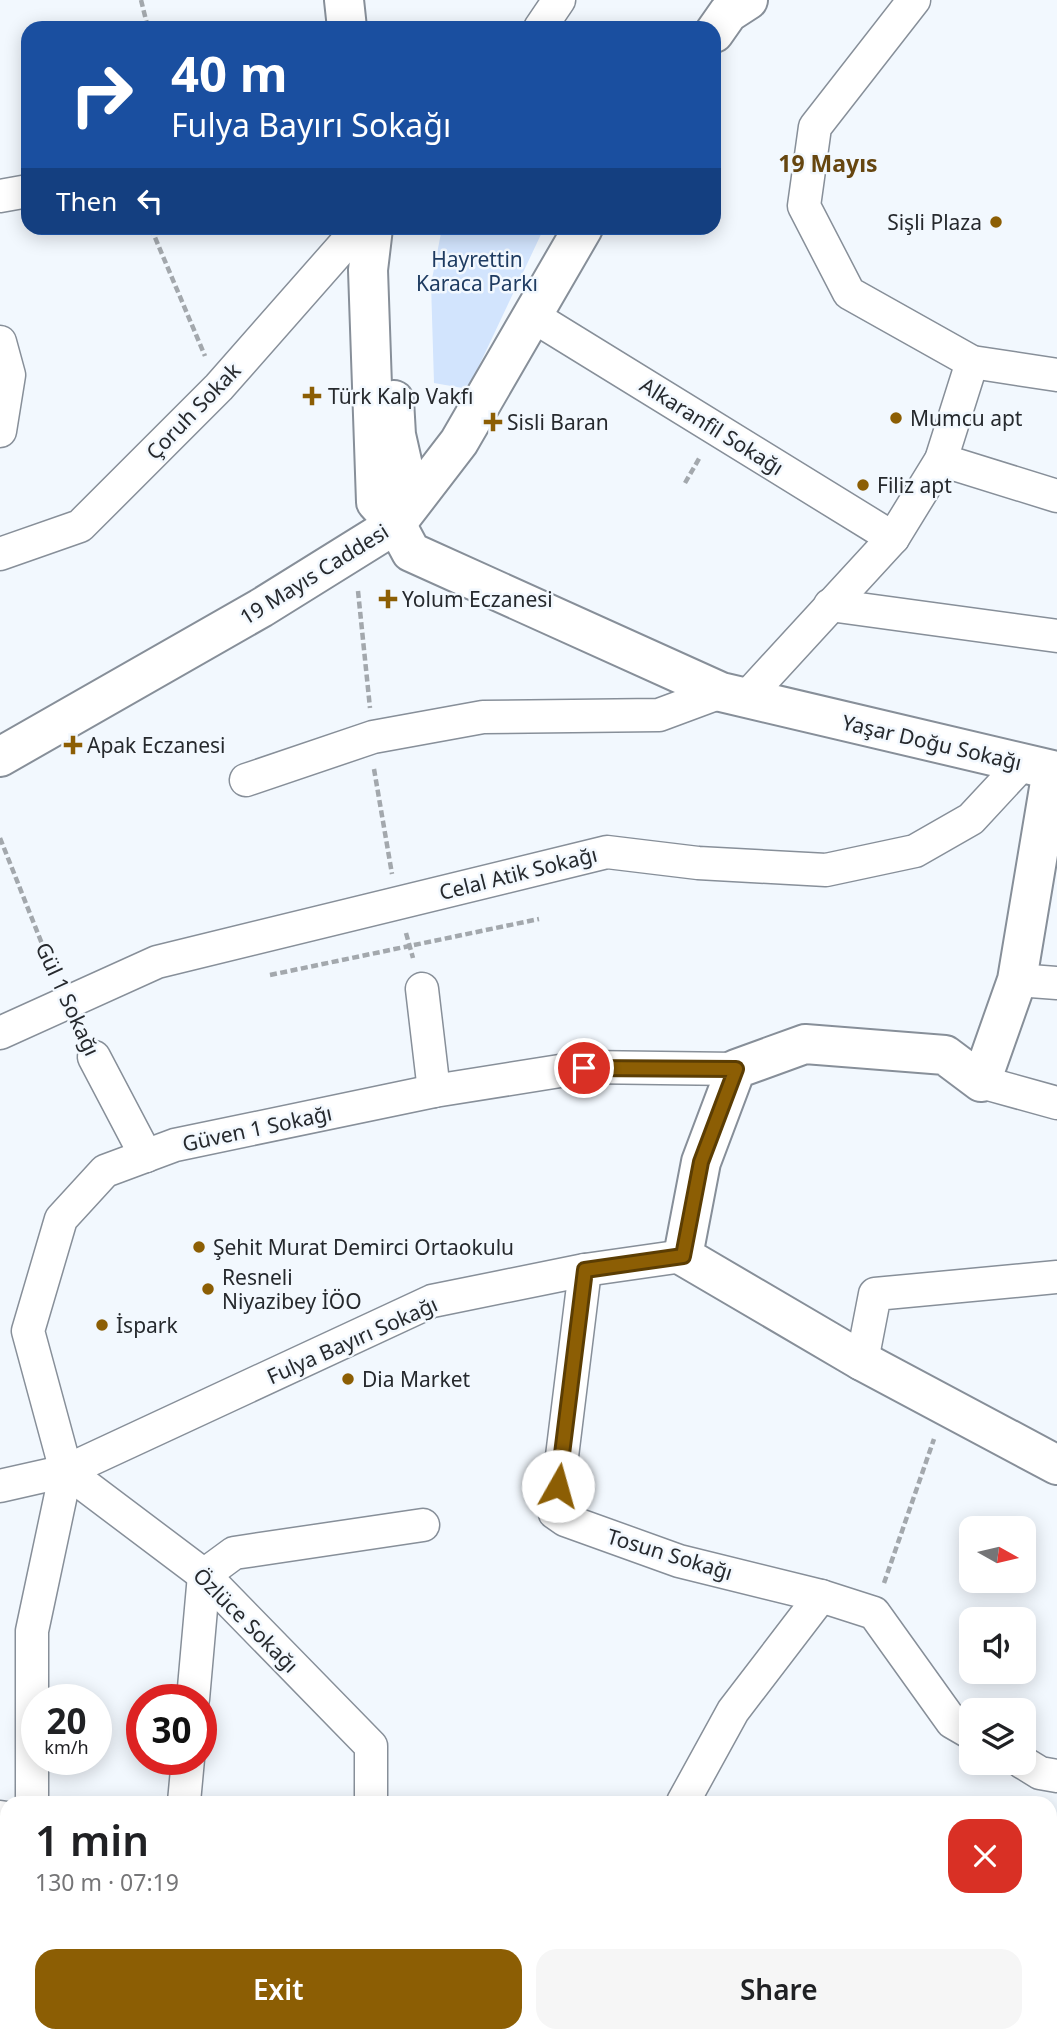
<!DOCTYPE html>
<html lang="en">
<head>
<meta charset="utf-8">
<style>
  body { margin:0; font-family:"Noto Sans",sans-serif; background:#f6f6f6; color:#202124; height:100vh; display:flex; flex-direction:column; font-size:26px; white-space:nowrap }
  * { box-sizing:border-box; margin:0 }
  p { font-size:23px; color:#757577 }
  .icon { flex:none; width:38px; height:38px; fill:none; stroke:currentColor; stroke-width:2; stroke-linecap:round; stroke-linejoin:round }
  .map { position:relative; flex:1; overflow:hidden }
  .details { position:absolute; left:0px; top:1796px; width:1057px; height:247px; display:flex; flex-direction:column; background:#fff; border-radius:21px 21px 0 0; box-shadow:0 4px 18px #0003 }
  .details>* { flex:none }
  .banner { position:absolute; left:21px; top:21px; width:700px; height:214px; border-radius:21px; box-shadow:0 4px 18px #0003; background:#1a4fa0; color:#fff; overflow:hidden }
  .needle { width:46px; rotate:98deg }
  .controls { position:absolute; left:959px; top:1516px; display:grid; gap:14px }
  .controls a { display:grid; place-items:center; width:77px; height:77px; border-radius:14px; background:#fff; box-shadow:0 4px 18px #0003; font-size:35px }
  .speed { position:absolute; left:21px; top:1684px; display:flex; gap:14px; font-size:35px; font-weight:700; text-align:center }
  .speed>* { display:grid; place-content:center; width:91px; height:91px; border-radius:50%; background:#fff; box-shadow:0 4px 18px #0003; line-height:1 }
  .speed small { font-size:18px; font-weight:400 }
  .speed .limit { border:10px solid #d22; background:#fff; color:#111 }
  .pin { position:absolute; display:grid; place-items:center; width:60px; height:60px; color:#fff; margin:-30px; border:4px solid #fff; border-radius:50%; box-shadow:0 2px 7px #0007 }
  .me { position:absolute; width:77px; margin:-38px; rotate:7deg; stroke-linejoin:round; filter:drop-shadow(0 0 5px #0008) }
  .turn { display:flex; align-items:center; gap:24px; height:147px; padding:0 35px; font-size:32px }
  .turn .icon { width:91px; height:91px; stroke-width:2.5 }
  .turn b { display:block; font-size:49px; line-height:60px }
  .then { display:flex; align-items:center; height:66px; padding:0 35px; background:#0003; gap:14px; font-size:26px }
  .round { display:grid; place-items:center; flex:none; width:74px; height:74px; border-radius:21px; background:#f6f6f6 }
  .headline { display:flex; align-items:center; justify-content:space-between; height:119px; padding:0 35px }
  h1 { font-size:42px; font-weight:600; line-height:52px }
  .button { display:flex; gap:14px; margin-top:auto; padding:14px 35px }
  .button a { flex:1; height:80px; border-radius:21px; background:#8c5e04; color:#fff; font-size:28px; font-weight:600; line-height:80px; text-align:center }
  .button a+a { background:#f6f6f6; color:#202124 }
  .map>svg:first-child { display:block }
  .green { fill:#d2e4fd }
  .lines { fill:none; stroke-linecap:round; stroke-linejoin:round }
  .minor-casing { stroke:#878f99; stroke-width:35 }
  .tertiary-casing { stroke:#878f99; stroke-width:42 }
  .secondary-casing { stroke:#878f99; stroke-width:42 }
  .path { stroke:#a3a8ad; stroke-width:4.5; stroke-dasharray:7 3.5; stroke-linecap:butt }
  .minor { stroke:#fff; stroke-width:32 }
  .tertiary { stroke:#fff; stroke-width:38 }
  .secondary { stroke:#fff; stroke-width:38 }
  .route-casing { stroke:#5b3d03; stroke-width:18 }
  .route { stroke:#8c5e04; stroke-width:12 }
  .poi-dot { fill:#8c5e04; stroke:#f2f8fe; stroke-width:2.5 }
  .labels { text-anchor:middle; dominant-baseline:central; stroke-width:5; stroke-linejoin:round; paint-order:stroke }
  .poi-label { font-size:21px; fill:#26292d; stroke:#f2f8fe; text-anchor:start }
  .park-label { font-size:21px; fill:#1e3b61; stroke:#f2f8fe }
  .street-label { font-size:21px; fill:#26292d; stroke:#f2f8fe }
  .neighbourhood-label { font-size:23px; font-weight:bold; fill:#664610; stroke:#f2f8fe }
</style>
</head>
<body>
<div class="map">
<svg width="1057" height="2041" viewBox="0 0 1057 2041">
  <rect width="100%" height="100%" fill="#f2f8fe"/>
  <polygon class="green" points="442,228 544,228 468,389 434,383 431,284"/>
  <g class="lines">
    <g class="minor-casing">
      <g id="minor">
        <polyline points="914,0 815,127 804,206 849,293 972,362 1057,375"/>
        <polyline points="540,28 559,0"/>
        <polyline points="0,196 28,191"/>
        <polyline points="531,315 893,538"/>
        <polyline points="0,342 9,375 0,431"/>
        <polyline points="941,460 1057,496"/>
        <polyline points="0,554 80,526 219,387 359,228"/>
        <polyline points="830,605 1057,636"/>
        <polyline points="746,698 893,538 941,460 972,362"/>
        <polyline points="246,780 373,737 483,717 659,715 721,692"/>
        <polyline points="1017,980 1057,983"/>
        <polyline points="422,989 434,1091"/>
        <polyline points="0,1033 157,962 607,852 698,863 826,870 915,851 971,819 1023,763"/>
        <polyline points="94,1057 146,1156"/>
        <polyline points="981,1082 1057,1103"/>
        <polyline points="585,1270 555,1513 565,1520 679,1561 821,1596 874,1613 952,1722 971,1733"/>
        <polyline points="862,1361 875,1294 1057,1277"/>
        <polyline points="66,1471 204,1575 371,1746 371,1802"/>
        <polyline points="0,1486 66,1471 432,1301 585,1270 683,1256"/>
        <polyline points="204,1575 234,1553 423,1525"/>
        <polyline points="193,1699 204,1575"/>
        <polyline points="1022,1762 1040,1773 1057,1776"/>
        <polyline points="32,1802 32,1631 66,1471 28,1331 61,1219 105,1171 175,1145 434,1091 585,1067 736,1069"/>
        <polyline points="184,1802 188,1759"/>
        <polyline points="683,1802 733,1711 821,1596"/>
        <polyline points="0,1817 7,1818"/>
        <polyline points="0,1986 7,1985"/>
        <polyline points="338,2041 339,2035"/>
        <polyline points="561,2041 563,2035"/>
        <polyline points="916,2041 934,2041"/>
      </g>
    </g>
    <g class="tertiary-casing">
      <g id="tertiary">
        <polyline points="344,0 347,28"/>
        <polyline points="373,228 368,270 376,502 396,524 411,552 721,692 1052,770 1017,980 981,1082 945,1055 805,1044 736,1069 701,1162 683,1256 862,1361"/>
        <polyline points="394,400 396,435 408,488 396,524"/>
      </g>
    </g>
    <g class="secondary-casing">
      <g id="secondary">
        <polyline points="714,33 728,13 748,0"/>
        <polyline points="0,757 261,608 396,524 459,442 583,228"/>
        <polyline points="862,1361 1057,1465"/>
      </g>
    </g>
    <g class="path">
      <polyline points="141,0 148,28"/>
      <polyline points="151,228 205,356"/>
      <polyline points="685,483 700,457"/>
      <polyline points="358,591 370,708"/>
      <polyline points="374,769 392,874"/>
      <polyline points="0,838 54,974"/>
      <polyline points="406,933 413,958"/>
      <polyline points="270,975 539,919"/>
      <polyline points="884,1583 934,1439"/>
      <polyline points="102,2035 102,2041"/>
    </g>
    <use href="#minor" class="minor"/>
    <use href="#tertiary" class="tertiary"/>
    <use href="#secondary" class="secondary"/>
  </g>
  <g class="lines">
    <g class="route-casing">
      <polyline id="route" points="558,1486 585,1270 683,1256 701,1162 736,1069 584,1068"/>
    </g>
    <use href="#route" class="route"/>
  </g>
  <g class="poi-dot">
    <circle cx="996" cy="222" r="7"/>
    <path d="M308.5 385.5h7v7h7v7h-7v7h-7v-7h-7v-7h7z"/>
    <circle cx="896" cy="418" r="7"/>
    <path d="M489.5 411.5h7v7h7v7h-7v7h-7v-7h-7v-7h7z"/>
    <circle cx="863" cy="485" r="7"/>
    <path d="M384.5 588.5h7v7h7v7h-7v7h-7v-7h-7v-7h7z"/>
    <path d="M69.5 734.5h7v7h7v7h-7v7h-7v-7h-7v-7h7z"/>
    <circle cx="199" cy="1247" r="7"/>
    <circle cx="208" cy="1289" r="7"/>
    <circle cx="102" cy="1325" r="7"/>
    <circle cx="348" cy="1379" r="7"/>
  </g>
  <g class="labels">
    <g class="poi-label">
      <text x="982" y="222" text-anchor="end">Sişli Plaza</text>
      <text x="328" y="396">Türk Kalp Vakfı</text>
      <text x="910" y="418">Mumcu apt</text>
      <text x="507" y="422">Sisli Baran</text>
      <text x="877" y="485">Filiz apt</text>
      <text x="402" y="599">Yolum Eczanesi</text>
      <text x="87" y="745">Apak Eczanesi</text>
      <text x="213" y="1247">Şehit Murat Demirci Ortaokulu</text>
      <text x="222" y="1277">Resneli<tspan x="222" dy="24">Niyazibey İÖO</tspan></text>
      <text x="116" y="1325">İspark</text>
      <text x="362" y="1379">Dia Market</text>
    </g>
    <g class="park-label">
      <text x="477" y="259">Hayrettin<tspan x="477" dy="24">Karaca Parkı</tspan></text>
    </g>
    <g class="street-label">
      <text transform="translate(193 411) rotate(-46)">Çoruh Sokak</text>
      <text transform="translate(712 426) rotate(32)">Alkaranfil Sokağı</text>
      <text transform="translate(314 574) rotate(-32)">19 Mayıs Caddesi</text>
      <text transform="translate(932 742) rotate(13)">Yaşar Doğu Sokağı</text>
      <text transform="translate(518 873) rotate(-14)">Celal Atik Sokağı</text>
      <text transform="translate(68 999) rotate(65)">Gül 1 Sokağı</text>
      <text transform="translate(257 1128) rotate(-12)">Güven 1 Sokağı</text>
      <text transform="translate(352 1340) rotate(-24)">Fulya Bayırı Sokağı</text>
      <text transform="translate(670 1554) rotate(17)">Tosun Sokağı</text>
      <text transform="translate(246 1620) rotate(45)">Özlüce Sokağı</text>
    </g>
    <g class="neighbourhood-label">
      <text x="828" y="163">19 Mayıs</text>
    </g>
  </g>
</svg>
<div class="controls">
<a><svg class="needle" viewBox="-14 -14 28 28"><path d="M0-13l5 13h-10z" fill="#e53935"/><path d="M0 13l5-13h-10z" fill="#757577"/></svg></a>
<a><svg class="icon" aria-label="sound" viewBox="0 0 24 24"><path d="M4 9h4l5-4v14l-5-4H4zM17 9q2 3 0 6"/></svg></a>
<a><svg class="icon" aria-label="layers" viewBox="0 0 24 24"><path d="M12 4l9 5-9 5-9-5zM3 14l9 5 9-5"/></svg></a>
</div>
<div class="speed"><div>20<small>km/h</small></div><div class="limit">30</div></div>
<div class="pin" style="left:584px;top:1068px;background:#d93025"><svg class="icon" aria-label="arrive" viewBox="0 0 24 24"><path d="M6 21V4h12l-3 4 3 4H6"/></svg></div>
<svg class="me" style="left:558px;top:1486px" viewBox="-20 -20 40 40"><circle r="19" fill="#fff"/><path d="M0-13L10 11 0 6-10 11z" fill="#8c5e04"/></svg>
<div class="banner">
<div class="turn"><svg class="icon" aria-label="right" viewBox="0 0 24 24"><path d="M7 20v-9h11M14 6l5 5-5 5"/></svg><div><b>40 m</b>Fulya Bayırı Sokağı</div></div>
<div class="then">Then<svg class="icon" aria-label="left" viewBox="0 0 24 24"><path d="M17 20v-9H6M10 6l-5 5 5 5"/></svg></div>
</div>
<section class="details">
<div class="headline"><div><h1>1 min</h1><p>130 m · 07:19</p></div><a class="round" style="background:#d93025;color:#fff"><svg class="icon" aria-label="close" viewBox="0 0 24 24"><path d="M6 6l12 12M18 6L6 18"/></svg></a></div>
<div class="button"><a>Exit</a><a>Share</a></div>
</section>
</div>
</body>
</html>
